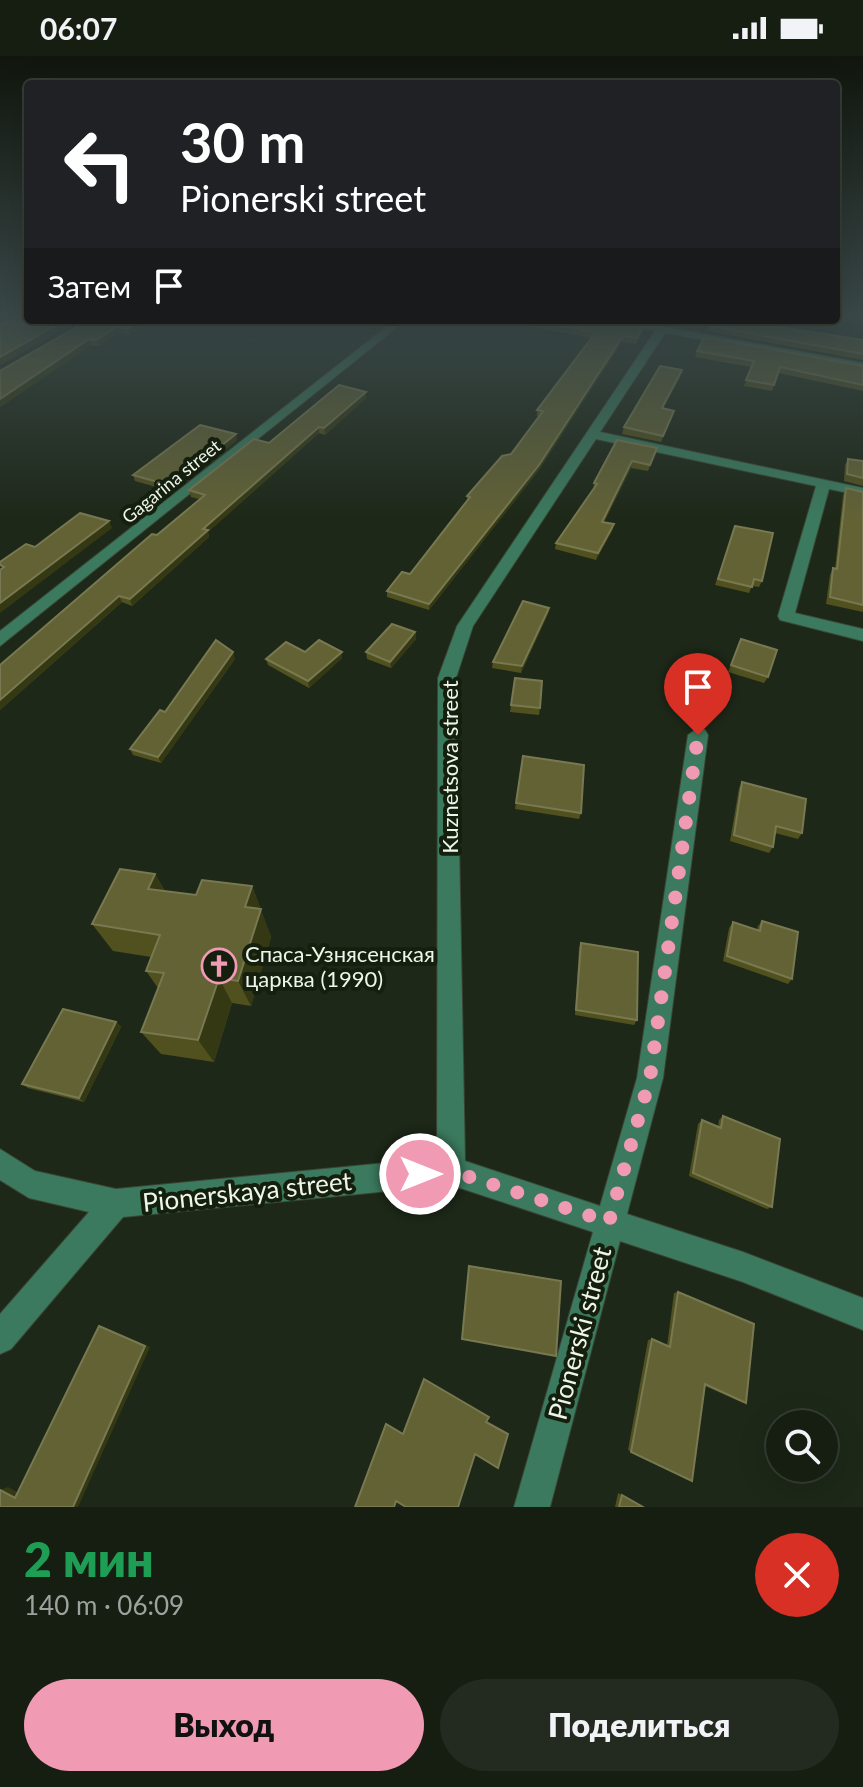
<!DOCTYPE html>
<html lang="ru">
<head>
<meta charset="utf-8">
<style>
  body { margin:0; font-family:Lato,sans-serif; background:#232b20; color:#f1f3f6; height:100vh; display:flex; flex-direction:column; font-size:30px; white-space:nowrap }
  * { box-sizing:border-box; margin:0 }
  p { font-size:26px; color:#9ea29f }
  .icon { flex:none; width:44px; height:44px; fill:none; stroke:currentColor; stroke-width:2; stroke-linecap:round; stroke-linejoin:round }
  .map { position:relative; height:1451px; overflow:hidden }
  .details { display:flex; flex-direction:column; background:#161e12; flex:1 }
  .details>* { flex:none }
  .guide { position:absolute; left:24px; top:24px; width:816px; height:244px; border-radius:8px; box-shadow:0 8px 32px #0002,0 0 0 2px #353c32; background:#202124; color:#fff; overflow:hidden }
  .tools { position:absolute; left:766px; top:1354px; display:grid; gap:16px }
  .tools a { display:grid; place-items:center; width:72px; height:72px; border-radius:50%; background:#161e12; box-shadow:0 8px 32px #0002,0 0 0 2px #353c32; font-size:40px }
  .pin { position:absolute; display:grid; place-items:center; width:68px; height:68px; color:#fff; margin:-82px -34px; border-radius:50% 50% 50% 0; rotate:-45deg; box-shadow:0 0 8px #0007 }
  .pin .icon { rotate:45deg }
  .me { position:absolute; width:88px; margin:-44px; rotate:90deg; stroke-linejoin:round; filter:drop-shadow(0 0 6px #0008) }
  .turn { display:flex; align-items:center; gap:28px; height:168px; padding:0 24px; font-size:36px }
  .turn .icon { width:104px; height:104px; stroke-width:2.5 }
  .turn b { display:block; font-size:56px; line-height:68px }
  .then { display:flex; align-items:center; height:76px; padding:0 24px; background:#0003; gap:16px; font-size:30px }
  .round { display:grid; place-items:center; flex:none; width:84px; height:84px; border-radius:42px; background:#232b20 }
  .summary { display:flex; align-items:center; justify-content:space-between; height:136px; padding:0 24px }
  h1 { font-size:48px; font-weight:800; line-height:60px; color:#1e9e55 }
  .button { display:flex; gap:16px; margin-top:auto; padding:16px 24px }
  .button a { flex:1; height:92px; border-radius:48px; background:#f09ab4; color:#111; font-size:32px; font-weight:800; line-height:92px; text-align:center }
  .button a+a { background:#232b20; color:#f1f3f6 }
  .status { display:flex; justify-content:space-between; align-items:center; height:56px; padding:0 40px; background:#161e12; direction:ltr }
  .status svg { height:22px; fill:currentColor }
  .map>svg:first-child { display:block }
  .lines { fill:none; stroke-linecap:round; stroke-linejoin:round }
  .street-casing { stroke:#3a4535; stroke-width:2 }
  .street { fill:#3b7a5e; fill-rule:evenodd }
  .wall { fill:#51501f }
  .shaded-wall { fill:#353913 }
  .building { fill:#626235; stroke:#787951; stroke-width:2 }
  .route { stroke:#f09ab4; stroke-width:14; stroke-dasharray:0 25.2 }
  .labels { text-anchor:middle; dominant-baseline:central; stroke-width:8; stroke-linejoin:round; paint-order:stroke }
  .far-street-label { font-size:18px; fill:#eef5ea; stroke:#141f0e }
  .street-label { font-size:22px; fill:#eef5ea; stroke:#141f0e }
  .poi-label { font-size:22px; fill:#eef5ea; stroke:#141f0e; text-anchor:start }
  .near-street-label { font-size:26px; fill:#eef5ea; stroke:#141f0e }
</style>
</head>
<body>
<div class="status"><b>06:07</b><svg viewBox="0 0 49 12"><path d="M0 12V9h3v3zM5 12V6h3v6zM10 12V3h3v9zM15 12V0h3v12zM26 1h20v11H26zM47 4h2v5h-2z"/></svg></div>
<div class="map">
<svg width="863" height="1451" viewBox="0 0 863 1451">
  <rect width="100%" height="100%" fill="#1d2818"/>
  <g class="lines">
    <g class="street-casing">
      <g id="street">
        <polygon points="395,264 406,264 0,590 0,575"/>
        <polygon points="606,264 628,264 863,307 863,313 665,277 600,376 863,432 863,440 829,433 795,557 863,573 863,585 780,564 778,560 816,430 596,383 473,570 456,622 465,1105 600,1150 637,1022 688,679 698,672 705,674 708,679 663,1022 627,1158 743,1196 863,1242 863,1274 743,1226 620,1185 550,1451 514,1451 593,1176 451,1129 123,1161 11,1293 0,1298 0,1258 89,1156 29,1142 0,1124 0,1093 35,1115 116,1133 437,1102 438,622 457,570 655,275"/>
      </g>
    </g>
    <use href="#street" class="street"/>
  </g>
  <g class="wall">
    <polygon points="0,261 28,261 77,264 0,309 0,269 9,264 0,263"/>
    <polygon points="89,264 151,264 129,279 119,277 98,290 91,289 0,351 0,315"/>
    <polygon points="496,264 619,264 642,275 636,288 622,286 538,415 429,554 387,541 387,535 410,518 467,445 467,440 511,398 539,360 537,360 537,354 592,282"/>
    <polygon points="709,270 863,284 863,304 707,275"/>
    <polygon points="697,295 863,310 863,335 778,317 772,335 744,330 751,311 695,301"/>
    <polygon points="681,320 663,352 674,355 661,386 622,378 624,371"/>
    <polygon points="366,342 325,379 319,377 208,476 209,481 132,550 122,546 0,654 0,609 199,443 191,441 189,434 269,387"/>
    <polygon points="237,384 175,433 171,428 163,433 135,425 133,419"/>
    <polygon points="617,384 657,392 648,415 631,412 604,466 614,468 612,475 596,504 555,493 556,487 593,434 594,427"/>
    <polygon points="848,403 863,405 863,430 844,425 845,409"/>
    <polygon points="846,432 863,436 863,556 826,548 830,519 833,512 835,513 843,439"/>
    <polygon points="735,470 762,525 759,531 752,530 749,537 715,529"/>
    <polygon points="549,552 548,558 521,617 492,612 493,606"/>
    <polygon points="415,576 416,583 391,612 367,603 366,596"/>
    <polygon points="741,583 768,621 764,627 728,616"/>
    <polygon points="305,596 342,602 309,632 268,609 266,603"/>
    <polygon points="235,603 161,707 133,699 130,693 165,656"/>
    <polygon points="515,622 540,652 539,659 510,656"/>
    <polygon points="523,700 581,757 579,763 515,753"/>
    <polygon points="742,726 802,777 798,783 775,777 773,791 769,797 730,785 739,732"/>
    <polygon points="155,818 165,835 196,839 252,830 271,881 251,950 232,947 214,1006 161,998 141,976 158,932 146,915 151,901 113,895 92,868"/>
    <polygon points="762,865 792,923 788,928 723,905 729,872 733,866 757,874 758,870"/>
    <polygon points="581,887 637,964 634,969 575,959 579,892"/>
    <polygon points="116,966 121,971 84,1046 28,1032 22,1028"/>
    <polygon points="723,1060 772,1151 767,1153 689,1120 698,1068 702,1064 718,1071 719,1064"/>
    <polygon points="678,1236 746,1347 741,1346 705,1330 692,1425 628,1394 648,1284 652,1283 667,1290 674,1237"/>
    <polygon points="618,1437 644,1451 615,1451"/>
  </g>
  <g class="shaded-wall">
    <polygon points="65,264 77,264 0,309 0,301"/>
    <polygon points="141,264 151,264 129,279 128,273"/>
    <polygon points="117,271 119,277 98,290 96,284"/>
    <polygon points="623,280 622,286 538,415 429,554 429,548"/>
    <polygon points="89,283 91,289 0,351 0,343"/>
    <polygon points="682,314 681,320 660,358 662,352"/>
    <polygon points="366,336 366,342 325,379 324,372"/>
    <polygon points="319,371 319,377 208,476 209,481 132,550 130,543 203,473"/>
    <polygon points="236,378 237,384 175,433 174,427"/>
    <polygon points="632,405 631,412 600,472 602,466"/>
    <polygon points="169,421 171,428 163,433 161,427"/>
    <polygon points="109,465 112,472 0,557 0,547"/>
    <polygon points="614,468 612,475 596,504 598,497"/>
    <polygon points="119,540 122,546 0,654 0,644"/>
    <polygon points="549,552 548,558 521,617 522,610"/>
    <polygon points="415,576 416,583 391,612 390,606"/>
    <polygon points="233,596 235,603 161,707 158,701"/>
    <polygon points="342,596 342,602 309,632 308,625"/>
    <polygon points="155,818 171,846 148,833"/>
    <polygon points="252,830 271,881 251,950 238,925 245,851"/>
    <polygon points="219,922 232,947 214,1006 198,984"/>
    <polygon points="116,966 121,971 84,1046 79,1042"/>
    <polygon points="99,1270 104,1271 150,1291 78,1451 73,1451"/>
    <polygon points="8,1431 23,1439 15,1442 0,1434"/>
  </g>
  <g class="building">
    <polygon points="15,261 28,261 28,264 65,264 0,301 0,269"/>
    <polygon points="89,264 141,264 128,273 117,271 96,284 89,283 0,343 0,315"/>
    <polygon points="528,264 619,264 644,269 637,282 623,280 539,409 429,548 387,535 402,516 410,518 470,441 467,440 502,400 511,398 543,355 537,354 596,276"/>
    <polygon points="712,264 734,264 863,284 863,298 709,270"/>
    <polygon points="704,281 863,310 863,329 780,311 774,329 746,324 754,305 697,295"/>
    <polygon points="660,310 682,314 662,352 674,355 663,380 624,371"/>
    <polygon points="339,329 366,336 324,372 319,371 203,473 208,474 130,543 119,540 0,644 0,609 152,478 157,479 205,439 189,434 254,383 269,387"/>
    <polygon points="200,369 236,378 174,427 169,421 161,427 133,419"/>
    <polygon points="617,384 657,392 650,409 632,405 602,466 614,468 598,497 556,487 597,428 594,427"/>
    <polygon points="848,403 863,405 863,422 847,418"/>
    <polygon points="846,432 863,436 863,549 830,541 833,512 837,513"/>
    <polygon points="80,457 109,465 0,547 0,514 4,511 0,509 0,506 26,488 35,491"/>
    <polygon points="735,470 773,477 762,525 754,523 752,531 718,523"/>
    <polygon points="523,545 549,552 522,610 493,606"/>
    <polygon points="392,568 415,576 390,606 366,596"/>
    <polygon points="741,583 777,594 768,621 731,609"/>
    <polygon points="216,584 233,596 158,701 130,693 160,654 165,656"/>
    <polygon points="319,584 342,596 308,625 266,603 286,586 305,596"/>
    <polygon points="515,622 542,625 540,652 511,649"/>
    <polygon points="523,700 584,709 581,757 516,747"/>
    <polygon points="742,726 806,743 802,777 776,770 773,791 734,779"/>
    <polygon points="120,813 155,818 148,833 196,839 202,824 252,830 245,851 261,853 238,925 219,922 198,984 141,976 164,917 146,915 160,879 92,868"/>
    <polygon points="762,865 798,876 792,923 727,900 733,866 760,875"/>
    <polygon points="581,887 638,896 637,964 576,954"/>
    <polygon points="63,953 116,966 79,1042 22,1028"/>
    <polygon points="723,1060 780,1083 772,1151 693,1117 702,1064 721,1072"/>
    <polygon points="469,1210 561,1225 556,1300 462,1283"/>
    <polygon points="678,1236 754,1268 746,1347 705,1328 692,1425 631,1396 652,1283 670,1291"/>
    <polygon points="99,1270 145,1290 73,1451 0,1451 0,1434 15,1442"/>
    <polygon points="424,1323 489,1361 486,1366 508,1378 498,1412 475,1398 458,1451 406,1451 396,1445 394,1451 355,1451 386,1368 403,1378"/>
    <polygon points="622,1439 643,1451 619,1451"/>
  </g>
  <linearGradient id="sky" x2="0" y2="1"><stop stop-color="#10160d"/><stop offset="0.56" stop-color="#3a4848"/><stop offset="1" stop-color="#3a4848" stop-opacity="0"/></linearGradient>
  <rect width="863" height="464" fill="url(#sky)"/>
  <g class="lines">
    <polyline class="route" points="420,1118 451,1115 609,1166 650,1022 698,679"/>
  </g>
  <defs>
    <g id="church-ring" transform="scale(1.8)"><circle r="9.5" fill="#141f0e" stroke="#f09ab4" stroke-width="1.5"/><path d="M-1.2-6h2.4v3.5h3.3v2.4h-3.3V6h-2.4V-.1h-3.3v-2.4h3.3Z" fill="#f09ab4"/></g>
  </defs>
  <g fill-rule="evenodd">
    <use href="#church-ring" x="219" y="910"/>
  </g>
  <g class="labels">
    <g class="far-street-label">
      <text transform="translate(171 425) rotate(-39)">Gagarina street</text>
    </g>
    <g class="street-label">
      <text transform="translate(449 711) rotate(-90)">Kuznetsova street</text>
    </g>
    <g class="poi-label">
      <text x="245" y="897">Спаса-Узнясенская<tspan x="245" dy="25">царква (1990)</tspan></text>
    </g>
    <g class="near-street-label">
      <text transform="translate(247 1135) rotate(-6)">Pionerskaya street</text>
      <text transform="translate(579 1277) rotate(-75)">Pionerski street</text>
    </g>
  </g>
</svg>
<div class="tools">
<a><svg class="icon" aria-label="search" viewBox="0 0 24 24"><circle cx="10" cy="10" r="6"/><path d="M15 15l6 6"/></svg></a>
</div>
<div class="pin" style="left:698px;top:679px;background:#d93025"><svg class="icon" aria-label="arrive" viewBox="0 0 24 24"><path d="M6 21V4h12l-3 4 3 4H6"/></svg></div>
<svg class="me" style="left:420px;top:1118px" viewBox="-20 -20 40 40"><circle r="17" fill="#f09ab4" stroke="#fff" stroke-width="3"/><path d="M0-11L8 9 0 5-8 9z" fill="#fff"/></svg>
<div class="guide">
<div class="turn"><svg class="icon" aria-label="left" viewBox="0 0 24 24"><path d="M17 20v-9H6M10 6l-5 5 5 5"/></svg><div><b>30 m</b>Pionerski street</div></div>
<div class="then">Затем<svg class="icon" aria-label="arrive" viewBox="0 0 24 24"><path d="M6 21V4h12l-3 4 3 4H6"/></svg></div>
</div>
</div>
<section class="details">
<div class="summary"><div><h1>2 мин</h1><p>140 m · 06:09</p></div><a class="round" style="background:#d93025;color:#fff"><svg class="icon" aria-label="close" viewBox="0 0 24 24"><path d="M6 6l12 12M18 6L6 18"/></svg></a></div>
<div class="button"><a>Выход</a><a>Поделиться</a></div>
</section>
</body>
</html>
